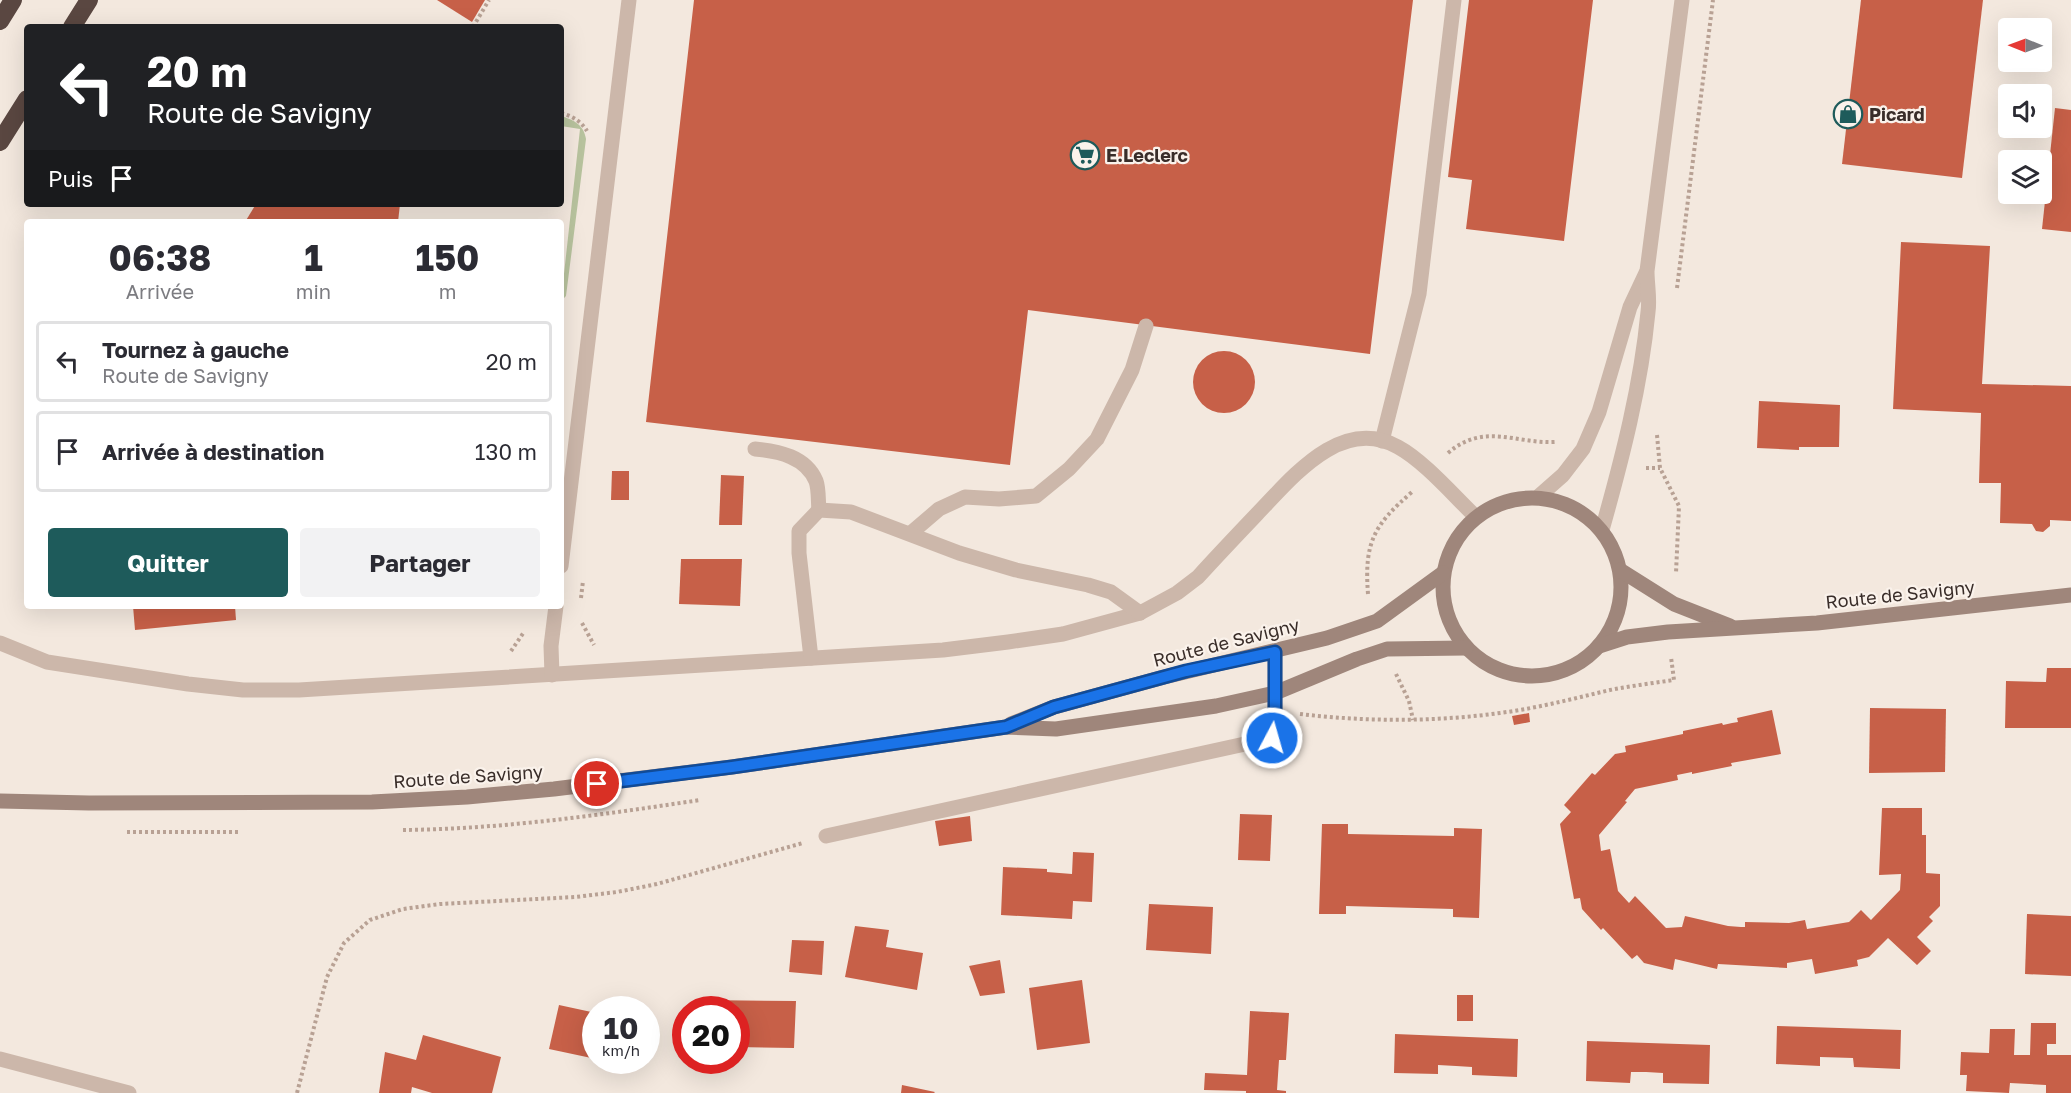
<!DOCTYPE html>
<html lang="fr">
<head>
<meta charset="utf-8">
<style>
  body { margin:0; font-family:"Golos Text",sans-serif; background:#f2f2f3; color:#2b2b33; height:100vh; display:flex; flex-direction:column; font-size:22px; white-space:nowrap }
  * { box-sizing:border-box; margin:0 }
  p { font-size:20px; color:#7c7c81 }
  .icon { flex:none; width:33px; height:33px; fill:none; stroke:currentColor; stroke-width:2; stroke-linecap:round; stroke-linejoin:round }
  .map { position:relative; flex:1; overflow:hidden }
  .details { position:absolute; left:24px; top:219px; width:540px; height:390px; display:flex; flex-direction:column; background:#fff; border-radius:6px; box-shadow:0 6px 24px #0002 }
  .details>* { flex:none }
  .top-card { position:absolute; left:24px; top:24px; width:540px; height:183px; border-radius:6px; box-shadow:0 6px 24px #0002; background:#202124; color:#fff; overflow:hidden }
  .needle { width:39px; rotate:271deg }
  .controls { position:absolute; left:1998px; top:18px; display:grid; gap:12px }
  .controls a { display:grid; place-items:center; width:54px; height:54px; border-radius:6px; background:#fff; box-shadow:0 6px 24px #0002; font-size:30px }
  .speed { position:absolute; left:582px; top:996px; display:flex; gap:12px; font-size:30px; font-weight:700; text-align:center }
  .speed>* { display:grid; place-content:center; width:78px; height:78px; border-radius:50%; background:#fff; box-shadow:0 6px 24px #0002; line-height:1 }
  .speed small { font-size:15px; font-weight:400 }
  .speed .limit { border:9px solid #d22; background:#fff; color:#111 }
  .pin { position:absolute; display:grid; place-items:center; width:51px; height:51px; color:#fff; margin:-26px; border:3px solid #fff; border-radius:50%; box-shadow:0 2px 6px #0007 }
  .me { position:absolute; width:66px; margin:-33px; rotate:6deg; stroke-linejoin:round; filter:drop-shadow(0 0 4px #0008) }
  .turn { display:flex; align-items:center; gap:21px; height:126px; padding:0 24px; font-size:27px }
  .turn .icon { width:78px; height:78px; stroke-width:2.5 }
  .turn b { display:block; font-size:42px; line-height:51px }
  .then { display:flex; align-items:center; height:57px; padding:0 24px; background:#0003; gap:12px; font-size:22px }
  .eta { display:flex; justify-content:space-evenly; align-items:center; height:102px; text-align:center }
  .eta b { font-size:36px; font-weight:700; line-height:42px }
  .button { display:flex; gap:12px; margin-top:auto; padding:12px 24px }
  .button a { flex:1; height:69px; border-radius:6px; background:#1e5b5b; color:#fff; font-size:24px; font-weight:700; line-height:69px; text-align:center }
  .button a+a { background:#f2f2f3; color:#2b2b33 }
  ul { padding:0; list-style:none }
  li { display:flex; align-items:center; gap:18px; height:81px; margin:0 12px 9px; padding:0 12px; border:3px solid #e1e1e2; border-radius:6px }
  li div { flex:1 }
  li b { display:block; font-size:22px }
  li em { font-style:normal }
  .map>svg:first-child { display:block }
  .green { fill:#b8c39e }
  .building { fill:#c76048 }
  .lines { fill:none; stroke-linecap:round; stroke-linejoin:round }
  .path { stroke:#b8a194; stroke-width:4; stroke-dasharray:3 3; stroke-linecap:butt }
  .service { stroke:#ccb7aa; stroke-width:15 }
  .minor { stroke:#ccb7aa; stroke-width:15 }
  .secondary { stroke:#9f867b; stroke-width:15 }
  .motorway { stroke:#5a4741; stroke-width:18 }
  .route-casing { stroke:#114b97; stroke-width:15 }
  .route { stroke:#1a73e8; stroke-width:10 }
  .labels { text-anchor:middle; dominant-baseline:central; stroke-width:4.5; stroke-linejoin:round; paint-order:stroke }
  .poi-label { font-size:18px; font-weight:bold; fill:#392d29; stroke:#faf2eb; text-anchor:start }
  .street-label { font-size:18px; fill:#392d29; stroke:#faf2eb }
</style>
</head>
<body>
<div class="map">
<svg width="2071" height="1093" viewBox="0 0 2071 1093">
  <rect width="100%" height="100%" fill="#f3e8de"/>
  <path class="green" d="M 561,116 C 574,120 584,125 586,139 L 566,296 L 561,301 L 580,129 L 561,126 Z"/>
  <g class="building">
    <polygon points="437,0 485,0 472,22"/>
    <polygon points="694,0 1413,0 1370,354 1028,310 1010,465 646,422"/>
    <polygon points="1469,0 1593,0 1564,241 1466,229 1472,180 1448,177"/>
    <polygon points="1861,0 1983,0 1962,178 1842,164"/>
    <polygon points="2055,108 2071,110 2071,232 2042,229"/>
    <polygon points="256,204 400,204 398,222 245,222"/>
    <polygon points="1901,242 1990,246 1982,384 2071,386 2071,521 2050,520 2050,526 2043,532 2036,531 2032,524 2000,523 2001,483 1979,483 1981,413 1893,409"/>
    <circle cx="1224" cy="382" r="31"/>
    <polygon points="1759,401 1840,405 1839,447 1799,447 1799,450 1757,448"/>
    <polygon points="612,471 629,471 629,500 611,500"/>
    <polygon points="721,475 744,476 742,525 719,525"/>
    <polygon points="681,559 742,559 740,606 679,604"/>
    <polygon points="133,606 235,606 236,620 135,630"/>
    <polygon points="2047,668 2071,668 2071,728 2005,728 2006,681 2046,682"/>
    <polygon points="1870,708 1946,709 1945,772 1869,773"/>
    <polygon points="1772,710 1781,754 1731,763 1732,766 1692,774 1692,772 1677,775 1678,780 1635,789 1625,801 1627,802 1599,835 1601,851 1610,849 1618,891 1629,903 1635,896 1666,928 1682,927 1685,916 1728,926 1741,927 1745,927 1745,922 1789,923 1805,920 1807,929 1849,922 1861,910 1871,920 1900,890 1901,874 1879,875 1882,808 1922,808 1922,835 1926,835 1926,873 1940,874 1940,906 1929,917 1933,921 1917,937 1931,951 1917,965 1888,938 1869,957 1857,960 1858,966 1815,974 1812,959 1787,963 1787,968 1718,964 1717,969 1675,959 1673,970 1644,963 1637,955 1632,959 1603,928 1601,930 1582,909 1580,898 1574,899 1560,824 1571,812 1564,805 1592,773 1595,775 1615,754 1626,752 1625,746 1683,734 1683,731 1722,723 1723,725 1732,723 1738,722 1737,718"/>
    <polygon points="1529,713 1530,722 1514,725 1512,716"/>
    <polygon points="1240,814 1272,815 1270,861 1238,860"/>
    <polygon points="970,816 972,841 939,846 935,821"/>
    <polygon points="1322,824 1348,824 1348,834 1454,836 1454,828 1482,829 1479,918 1453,917 1453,909 1346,906 1346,914 1319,914"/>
    <polygon points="1073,852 1094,853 1092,902 1073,901 1072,919 1001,915 1003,867 1047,869 1047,872 1072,874"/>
    <polygon points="1149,904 1213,907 1211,954 1146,950"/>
    <polygon points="2027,914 2071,916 2071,976 2025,974"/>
    <polygon points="855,926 889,930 886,947 923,953 917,990 845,977"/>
    <polygon points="792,940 824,941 822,975 789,972"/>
    <polygon points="1000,960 1005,993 980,996 969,966"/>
    <polygon points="1082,980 1090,1043 1037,1050 1029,988"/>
    <rect x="1457" y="995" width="16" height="26"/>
    <polygon points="701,1000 796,1001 794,1048 736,1047 736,1010 701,1010"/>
    <polygon points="559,1005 596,1013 596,1059 549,1049"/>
    <polygon points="1250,1011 1289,1013 1286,1060 1279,1060 1277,1090 1286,1091 1286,1093 1246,1093 1246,1091 1204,1090 1205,1073 1247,1075"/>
    <polygon points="2031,1023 2056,1023 2056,1044 2047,1044 2047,1055 2071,1055 2071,1093 2046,1093 2046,1085 2010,1083 2009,1093 1966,1091 1967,1075 1960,1075 1961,1052 1989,1053 1990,1029 2015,1029 2014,1055 2030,1055"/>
    <polygon points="1777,1026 1901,1030 1900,1069 1854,1067 1853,1058 1820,1057 1820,1066 1776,1064"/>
    <polygon points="1395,1034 1518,1039 1517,1077 1472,1075 1472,1067 1456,1066 1438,1065 1438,1074 1394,1073"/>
    <polygon points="423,1035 501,1057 492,1093 432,1093 412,1087 411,1093 379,1093 385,1052 416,1060"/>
    <polygon points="1587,1041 1710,1045 1709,1084 1663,1083 1663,1073 1646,1072 1631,1072 1630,1083 1586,1081"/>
    <polygon points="604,1060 632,1060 631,1068"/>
    <polygon points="902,1085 935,1092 934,1093 901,1093"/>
  </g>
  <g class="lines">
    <g class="path">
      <polyline points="473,27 489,0"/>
      <path d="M 561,113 C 572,116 581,121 587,131"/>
      <polyline points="1677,288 1713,0"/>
      <polyline points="1657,435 1660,468 1679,506 1676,573"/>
      <path d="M 1448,453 C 1484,422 1516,444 1555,442"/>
      <polyline points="1646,468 1660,468"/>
      <path d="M 1368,594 C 1364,542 1374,525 1412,492"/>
      <polyline points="581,598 583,581"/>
      <polyline points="582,623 594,645"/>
      <polyline points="511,651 524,632"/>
      <polyline points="1396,674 1409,701 1413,720"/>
      <path d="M 1300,714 C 1368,722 1439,722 1507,712 C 1542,707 1576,698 1610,690 C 1631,686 1653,683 1674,680 L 1671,657"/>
      <path d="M 403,830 C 503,829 601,815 700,800"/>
      <polyline points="127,832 240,832"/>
      <polyline points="297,1093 327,977 344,943 370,920 403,909 440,904 575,897 617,892 657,884 803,843"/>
    </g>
    <g class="service">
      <polyline points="1382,441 1419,294 1454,0"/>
      <path d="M 755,449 C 779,451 806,457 816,481 C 819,489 818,502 819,510"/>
      <polyline points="911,533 939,509 965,497 999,499 1036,496 1069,469 1097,439 1132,370 1146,326"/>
      <polyline points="561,566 629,0"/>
      <path d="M 0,643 L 47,662 L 188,684 L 243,690 L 299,690 L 943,650 L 1008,642 L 1063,634 L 1140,613 L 1177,593 L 1198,577 C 1217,556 1237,535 1257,514 C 1292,478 1341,415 1398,447 C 1424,461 1454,496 1476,517"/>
      <polyline points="811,658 799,553 799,531 819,510 851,512 959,553 1016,570 1088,585 1111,592 1140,613"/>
      <polyline points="552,675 551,646 556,606"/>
      <polyline points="826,836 1272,738 1275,711"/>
    </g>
    <g class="minor">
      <polyline points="1538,497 1563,475 1583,449 1599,412 1630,307 1646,273"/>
      <path d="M 1602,530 C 1622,459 1641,386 1648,312 C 1650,299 1647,284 1647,271 L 1682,0"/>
      <polyline points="1275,652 1275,711"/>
      <polyline points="0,1059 129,1093"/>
    </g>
    <g class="secondary">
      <circle cx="1532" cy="587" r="89"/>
      <polyline points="1620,570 1674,604 1730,626"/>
      <polyline points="1599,646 1627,637 1668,632 1817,623 2071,595"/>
      <polyline points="1011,724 1054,707 1164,677 1327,638 1377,621 1443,573"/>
      <polyline points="0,801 89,803 372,802 467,797 554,789 732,767 1006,727 1056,729 1216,706 1275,693 1357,659 1387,649 1466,648"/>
    </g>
    <g class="motorway">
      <polyline points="0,21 13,0"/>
      <polyline points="72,27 89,0"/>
      <polyline points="0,142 27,99"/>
    </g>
  </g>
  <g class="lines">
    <g class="route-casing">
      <polyline id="route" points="597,784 732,767 1006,727 1054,707 1186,671 1275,652 1275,711 1272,738"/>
    </g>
    <use href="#route" class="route"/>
  </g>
  <defs>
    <g id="shop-ring" transform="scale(1.5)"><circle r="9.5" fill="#faf2eb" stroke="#1e5b5b" stroke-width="1.5"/><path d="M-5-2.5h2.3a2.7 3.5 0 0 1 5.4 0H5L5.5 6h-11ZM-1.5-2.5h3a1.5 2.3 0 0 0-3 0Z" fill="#1e5b5b"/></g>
    <g id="supermarket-ring" transform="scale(1.5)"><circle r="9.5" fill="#faf2eb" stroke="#1e5b5b" stroke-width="1.5"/><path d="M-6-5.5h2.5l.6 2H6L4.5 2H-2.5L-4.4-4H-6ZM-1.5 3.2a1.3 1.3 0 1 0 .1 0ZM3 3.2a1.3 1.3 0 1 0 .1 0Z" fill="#1e5b5b"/></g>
  </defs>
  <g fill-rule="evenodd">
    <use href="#shop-ring" x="1848" y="114"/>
    <use href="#supermarket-ring" x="1085" y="155"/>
  </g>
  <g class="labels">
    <g class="poi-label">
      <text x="1869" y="114">Picard</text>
      <text x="1106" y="155">E.Leclerc</text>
    </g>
    <g class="street-label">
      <text transform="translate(1900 594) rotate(-6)">Route de Savigny</text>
      <text transform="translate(1226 642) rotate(-14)">Route de Savigny</text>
      <text transform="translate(468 776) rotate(-4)">Route de Savigny</text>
    </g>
  </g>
</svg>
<div class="controls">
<a><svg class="needle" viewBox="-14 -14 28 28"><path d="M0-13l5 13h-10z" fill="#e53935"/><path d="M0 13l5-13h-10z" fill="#7c7c81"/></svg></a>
<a><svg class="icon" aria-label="sound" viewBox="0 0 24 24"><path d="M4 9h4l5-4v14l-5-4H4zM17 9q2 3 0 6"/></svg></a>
<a><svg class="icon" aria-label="layers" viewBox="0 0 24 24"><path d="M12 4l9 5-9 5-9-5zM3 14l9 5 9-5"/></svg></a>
</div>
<div class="speed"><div>10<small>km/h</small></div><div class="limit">20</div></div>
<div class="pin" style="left:597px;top:784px;background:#d93025"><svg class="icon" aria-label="arrive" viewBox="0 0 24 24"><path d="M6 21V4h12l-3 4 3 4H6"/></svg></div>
<svg class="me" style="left:1272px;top:738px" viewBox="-20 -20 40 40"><circle r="17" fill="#1a73e8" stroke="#fff" stroke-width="3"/><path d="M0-11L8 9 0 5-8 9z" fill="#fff"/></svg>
<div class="top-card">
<div class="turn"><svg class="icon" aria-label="left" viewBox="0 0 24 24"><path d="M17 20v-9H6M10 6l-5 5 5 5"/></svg><div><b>20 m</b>Route de Savigny</div></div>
<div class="then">Puis<svg class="icon" aria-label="arrive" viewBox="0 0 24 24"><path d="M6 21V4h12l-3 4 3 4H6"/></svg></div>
</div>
<section class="details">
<div class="eta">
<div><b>06:38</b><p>Arrivée</p></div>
<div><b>1</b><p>min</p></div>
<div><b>150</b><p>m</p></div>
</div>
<ul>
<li><svg class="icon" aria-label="left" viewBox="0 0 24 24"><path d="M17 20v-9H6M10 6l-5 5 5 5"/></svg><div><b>Tournez à gauche</b><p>Route de Savigny</p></div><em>20 m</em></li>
<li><svg class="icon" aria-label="arrive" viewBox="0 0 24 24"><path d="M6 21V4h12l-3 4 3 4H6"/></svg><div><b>Arrivée à destination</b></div><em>130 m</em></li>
</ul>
<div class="button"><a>Quitter</a><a>Partager</a></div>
</section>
</div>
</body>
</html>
